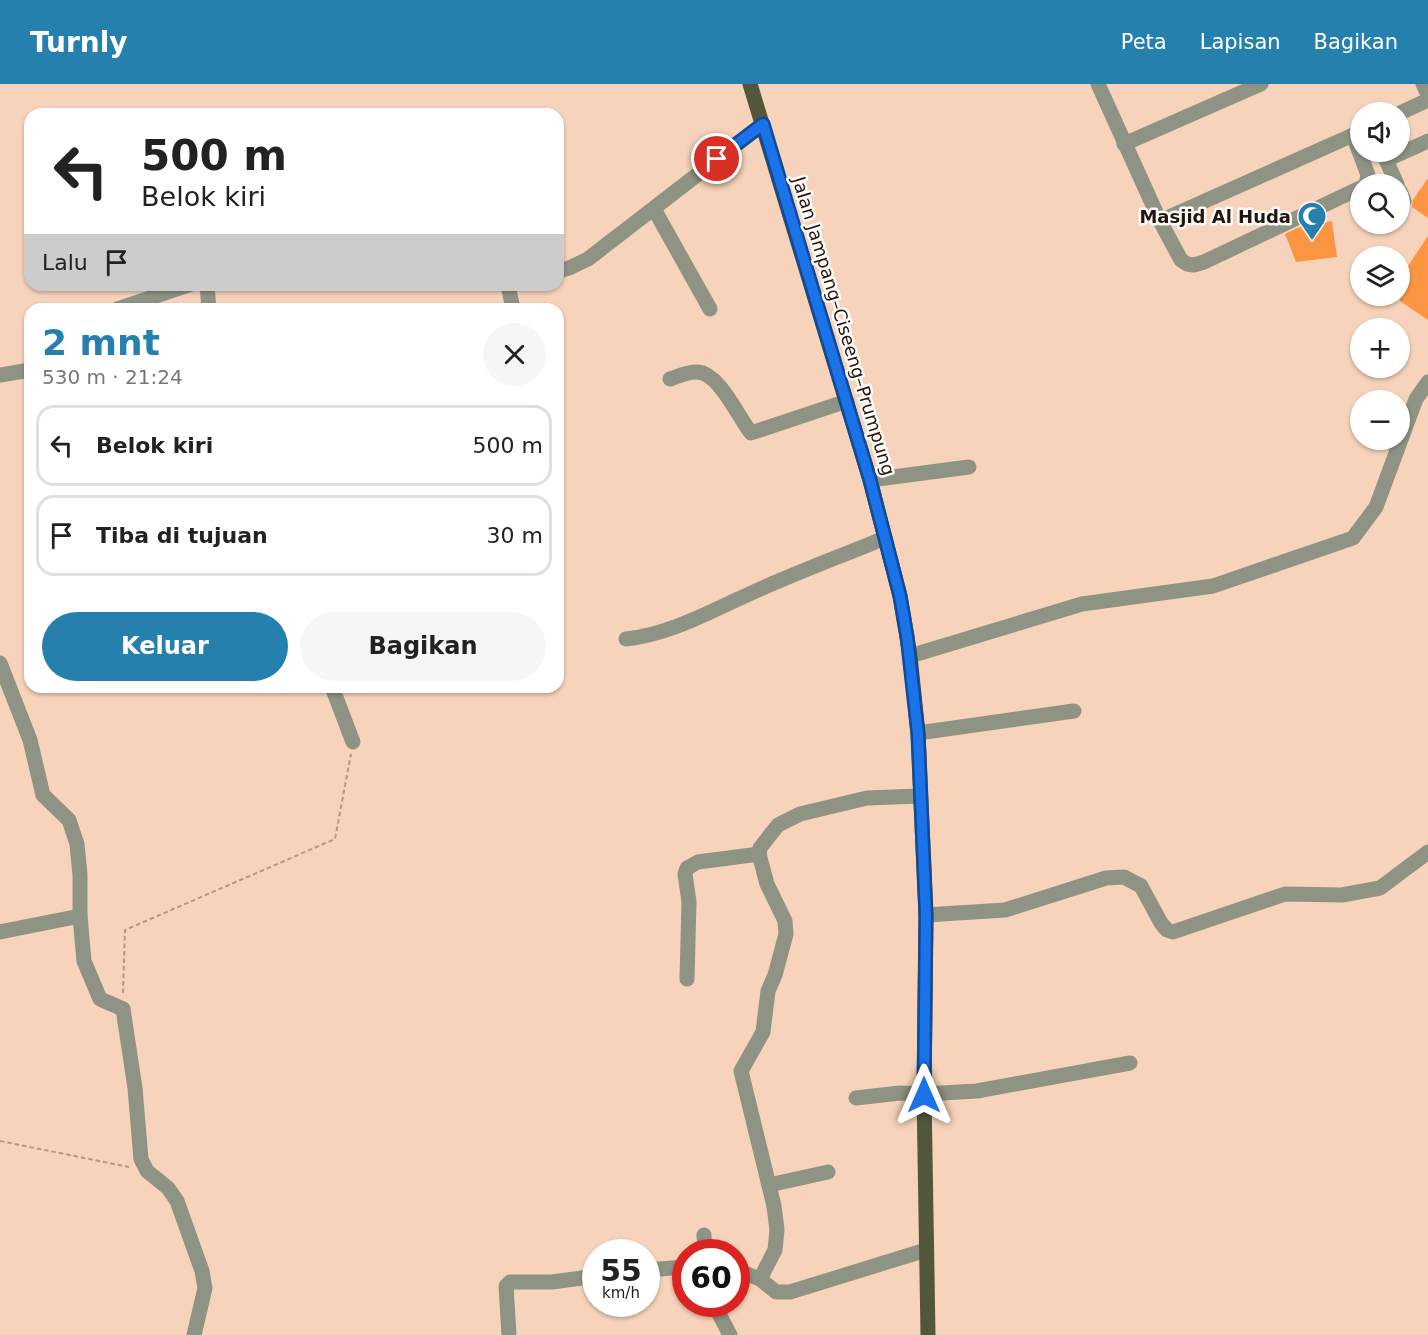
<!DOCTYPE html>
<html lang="id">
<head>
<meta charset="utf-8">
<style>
  body { margin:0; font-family:"DejaVu Sans",sans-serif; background:#f6f6f6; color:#222; height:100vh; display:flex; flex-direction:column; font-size:22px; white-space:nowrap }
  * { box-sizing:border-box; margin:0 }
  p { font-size:20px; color:#767676 }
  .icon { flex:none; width:33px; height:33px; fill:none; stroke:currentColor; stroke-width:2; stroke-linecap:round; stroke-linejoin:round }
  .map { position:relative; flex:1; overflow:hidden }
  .side { position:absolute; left:24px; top:219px; width:540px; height:390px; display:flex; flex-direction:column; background:#fff; border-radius:18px; box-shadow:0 2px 4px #0004 }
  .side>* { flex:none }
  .hud { position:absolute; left:24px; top:24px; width:540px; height:183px; border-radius:18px; box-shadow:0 2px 4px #0004; background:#fff; color:#222; overflow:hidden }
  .controls { position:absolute; left:1350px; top:18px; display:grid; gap:12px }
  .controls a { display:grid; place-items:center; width:60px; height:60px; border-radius:50%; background:#fff; box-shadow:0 2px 4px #0004; font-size:30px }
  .speed { position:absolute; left:582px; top:1155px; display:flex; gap:12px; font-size:30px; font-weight:700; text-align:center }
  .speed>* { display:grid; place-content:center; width:78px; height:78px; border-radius:50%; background:#fff; box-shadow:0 2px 4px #0004; line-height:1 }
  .speed small { font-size:15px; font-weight:400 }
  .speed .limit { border:9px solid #d22; background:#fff; color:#111 }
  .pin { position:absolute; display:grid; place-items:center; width:51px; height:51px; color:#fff; margin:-26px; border:3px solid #fff; border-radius:50%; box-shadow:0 2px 6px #0007 }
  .me { position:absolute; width:66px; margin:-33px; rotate:0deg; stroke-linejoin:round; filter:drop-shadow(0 0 4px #0008) }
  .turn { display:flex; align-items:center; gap:21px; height:126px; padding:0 18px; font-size:27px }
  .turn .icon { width:78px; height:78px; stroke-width:2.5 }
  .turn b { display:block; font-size:42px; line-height:51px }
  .then { display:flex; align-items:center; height:57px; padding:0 18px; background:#0003; gap:12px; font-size:22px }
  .round { display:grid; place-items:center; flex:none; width:63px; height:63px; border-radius:32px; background:#f6f6f6 }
  .headline { display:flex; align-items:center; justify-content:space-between; height:102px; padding:0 18px }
  h1 { font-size:36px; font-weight:700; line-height:45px; color:#2680ae }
  .primary-button { display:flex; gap:12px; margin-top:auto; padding:12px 18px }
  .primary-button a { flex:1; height:69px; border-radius:36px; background:#2680ae; color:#fff; font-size:24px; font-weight:700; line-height:69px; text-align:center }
  .primary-button a+a { background:#f6f6f6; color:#222 }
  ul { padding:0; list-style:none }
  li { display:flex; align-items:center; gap:18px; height:81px; margin:0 12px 9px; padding:0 6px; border:3px solid #e0e0e0; border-radius:18px }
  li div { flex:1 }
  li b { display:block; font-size:22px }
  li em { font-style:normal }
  header { display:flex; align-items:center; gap:36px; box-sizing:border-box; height:84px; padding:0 30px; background:#2680ae; color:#fff }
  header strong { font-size:28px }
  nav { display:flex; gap:33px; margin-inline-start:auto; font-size:21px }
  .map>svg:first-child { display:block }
  .building { fill:#fc9542 }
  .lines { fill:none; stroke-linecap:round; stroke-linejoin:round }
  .path { stroke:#b49885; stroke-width:2; stroke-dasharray:4.5 3; stroke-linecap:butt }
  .minor { stroke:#8f9383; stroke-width:15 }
  .major { stroke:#52573b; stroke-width:15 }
  .route-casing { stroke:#114b97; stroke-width:15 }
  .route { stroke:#1a73e8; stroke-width:10 }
  .labels { text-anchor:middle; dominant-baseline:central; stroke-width:5; stroke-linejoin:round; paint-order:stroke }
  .poi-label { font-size:18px; font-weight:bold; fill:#21150c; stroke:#fffbf9; text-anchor:end }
  .street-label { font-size:18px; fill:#21150c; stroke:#fffbf9 }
</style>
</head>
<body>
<header>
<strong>Turnly</strong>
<nav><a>Peta</a><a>Lapisan</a><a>Bagikan</a></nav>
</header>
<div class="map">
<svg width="1428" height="1251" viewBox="0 0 1428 1251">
  <rect width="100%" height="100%" fill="#f7d3bb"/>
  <g class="building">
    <polygon points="1428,94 1428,134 1412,123 1413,116"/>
    <polygon points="1332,137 1337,173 1296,178 1285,150 1304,141"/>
    <polygon points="1428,152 1428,236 1400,217 1400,194"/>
  </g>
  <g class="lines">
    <g class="path">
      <polyline points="123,909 125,846 335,755 351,670"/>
      <polyline points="0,1057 129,1083"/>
    </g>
    <g class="minor">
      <polyline points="1098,0 1160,137 1181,176 1187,180 1194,181 1204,178 1360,104"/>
      <polyline points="1423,0 1428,11"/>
      <polyline points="1400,29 1428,16"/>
      <polyline points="1360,48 1353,51 1368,91 1366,100"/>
      <polyline points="1124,60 1261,0"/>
      <polyline points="1397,100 1386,76 1428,57"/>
      <polyline points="1400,107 1404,117"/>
      <polyline points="654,125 710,225"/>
      <polyline points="1160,137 1353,51"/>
      <polyline points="558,187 569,184 588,175 763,40"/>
      <polyline points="207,201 209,225"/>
      <polyline points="508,201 513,225"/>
      <polyline points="117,225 189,201"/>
      <polyline points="0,291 30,286"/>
      <path d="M 670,295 C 680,292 688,287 698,288 C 720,290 738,333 751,349 L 847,317"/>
      <polyline points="870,396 969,383"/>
      <path d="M 626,555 C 670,550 707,529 747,511 C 792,490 839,473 885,454"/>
      <polyline points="910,572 1082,520 1213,502 1353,454 1376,423 1416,315 1428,298"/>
      <polyline points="0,579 30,656 43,711 69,736 77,760 80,791 80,832 84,877 100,915 123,925 135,1004 141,1075 147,1087 168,1104 177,1117 202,1187 205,1204 194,1251"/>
      <polyline points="332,603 353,658"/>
      <polyline points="918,649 1074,627"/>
      <polyline points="926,831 1005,826 1106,794 1124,793 1141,802 1161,839 1167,846 1173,848 1285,810 1342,811 1380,804 1428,768"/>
      <polyline points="0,848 80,832"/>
      <polyline points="687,895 689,818 685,790 687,784 698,778 759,770"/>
      <polyline points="856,1014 900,1009 924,1010 977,1007 1130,979"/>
      <polyline points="769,1101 828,1088"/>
      <polyline points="704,1151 705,1168"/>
      <polyline points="646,1186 686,1183"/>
      <polyline points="736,1186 760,1195 776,1208 790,1208 926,1166"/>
      <polyline points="760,1195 775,1166 777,1146 774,1122 741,987 763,948 768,907 775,891 786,850 785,837 767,800 759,770 760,764 778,741 800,730 867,714 920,712"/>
      <polyline points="714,1220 730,1251"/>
      <polyline points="509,1251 506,1202 510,1198 552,1198 596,1192"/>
    </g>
    <polyline class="major" points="750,0 870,396 900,512 910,572 918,649 926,831 924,1010 928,1251"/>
  </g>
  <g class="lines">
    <g class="route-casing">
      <polyline id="route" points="717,75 763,40 870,396 900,512 907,552 918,650 926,831 924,1011"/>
    </g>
    <use href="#route" class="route"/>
  </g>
  <defs>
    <g id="mosque-pin" transform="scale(1.5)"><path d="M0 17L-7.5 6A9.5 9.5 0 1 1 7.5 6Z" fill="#2680ae" stroke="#fffbf9"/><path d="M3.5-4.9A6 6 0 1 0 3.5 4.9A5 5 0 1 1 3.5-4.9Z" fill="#fff"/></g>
  </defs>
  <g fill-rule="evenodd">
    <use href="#mosque-pin" x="1312" y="132"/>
  </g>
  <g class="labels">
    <g class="poi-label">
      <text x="1291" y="132">Masjid Al Huda</text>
    </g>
    <g class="street-label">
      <text transform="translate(844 242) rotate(73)">Jalan Jampang–Ciseeng–Prumpung</text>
    </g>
  </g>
</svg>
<div class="controls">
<a><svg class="icon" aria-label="sound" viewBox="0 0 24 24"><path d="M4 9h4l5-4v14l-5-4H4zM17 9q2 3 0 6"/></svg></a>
<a><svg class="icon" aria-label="search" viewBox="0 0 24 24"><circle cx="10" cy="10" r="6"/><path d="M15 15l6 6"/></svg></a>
<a><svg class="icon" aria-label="layers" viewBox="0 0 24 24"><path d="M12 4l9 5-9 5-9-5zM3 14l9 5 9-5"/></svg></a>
<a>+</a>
<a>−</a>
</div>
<div class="speed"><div>55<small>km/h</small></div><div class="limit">60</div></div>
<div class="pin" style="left:717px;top:75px;background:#d93025"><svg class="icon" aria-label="arrive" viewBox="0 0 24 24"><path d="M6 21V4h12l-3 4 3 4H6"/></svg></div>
<svg class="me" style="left:924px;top:1011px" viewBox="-20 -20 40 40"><path d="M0-17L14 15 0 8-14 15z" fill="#1a73e8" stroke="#fff" stroke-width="4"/></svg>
<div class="hud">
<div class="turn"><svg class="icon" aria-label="left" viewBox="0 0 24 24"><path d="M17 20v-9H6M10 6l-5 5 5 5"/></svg><div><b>500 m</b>Belok kiri</div></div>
<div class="then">Lalu<svg class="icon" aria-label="arrive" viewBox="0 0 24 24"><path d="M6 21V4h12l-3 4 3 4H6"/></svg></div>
</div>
<section class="side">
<div class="headline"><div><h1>2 mnt</h1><p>530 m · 21:24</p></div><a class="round"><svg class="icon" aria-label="close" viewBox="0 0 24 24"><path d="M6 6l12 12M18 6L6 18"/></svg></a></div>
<ul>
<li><svg class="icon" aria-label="left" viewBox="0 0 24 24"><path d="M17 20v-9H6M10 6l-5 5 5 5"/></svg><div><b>Belok kiri</b></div><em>500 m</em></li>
<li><svg class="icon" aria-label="arrive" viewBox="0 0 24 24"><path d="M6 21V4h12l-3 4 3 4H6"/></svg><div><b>Tiba di tujuan</b></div><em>30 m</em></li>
</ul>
<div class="primary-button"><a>Keluar</a><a>Bagikan</a></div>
</section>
</div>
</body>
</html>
